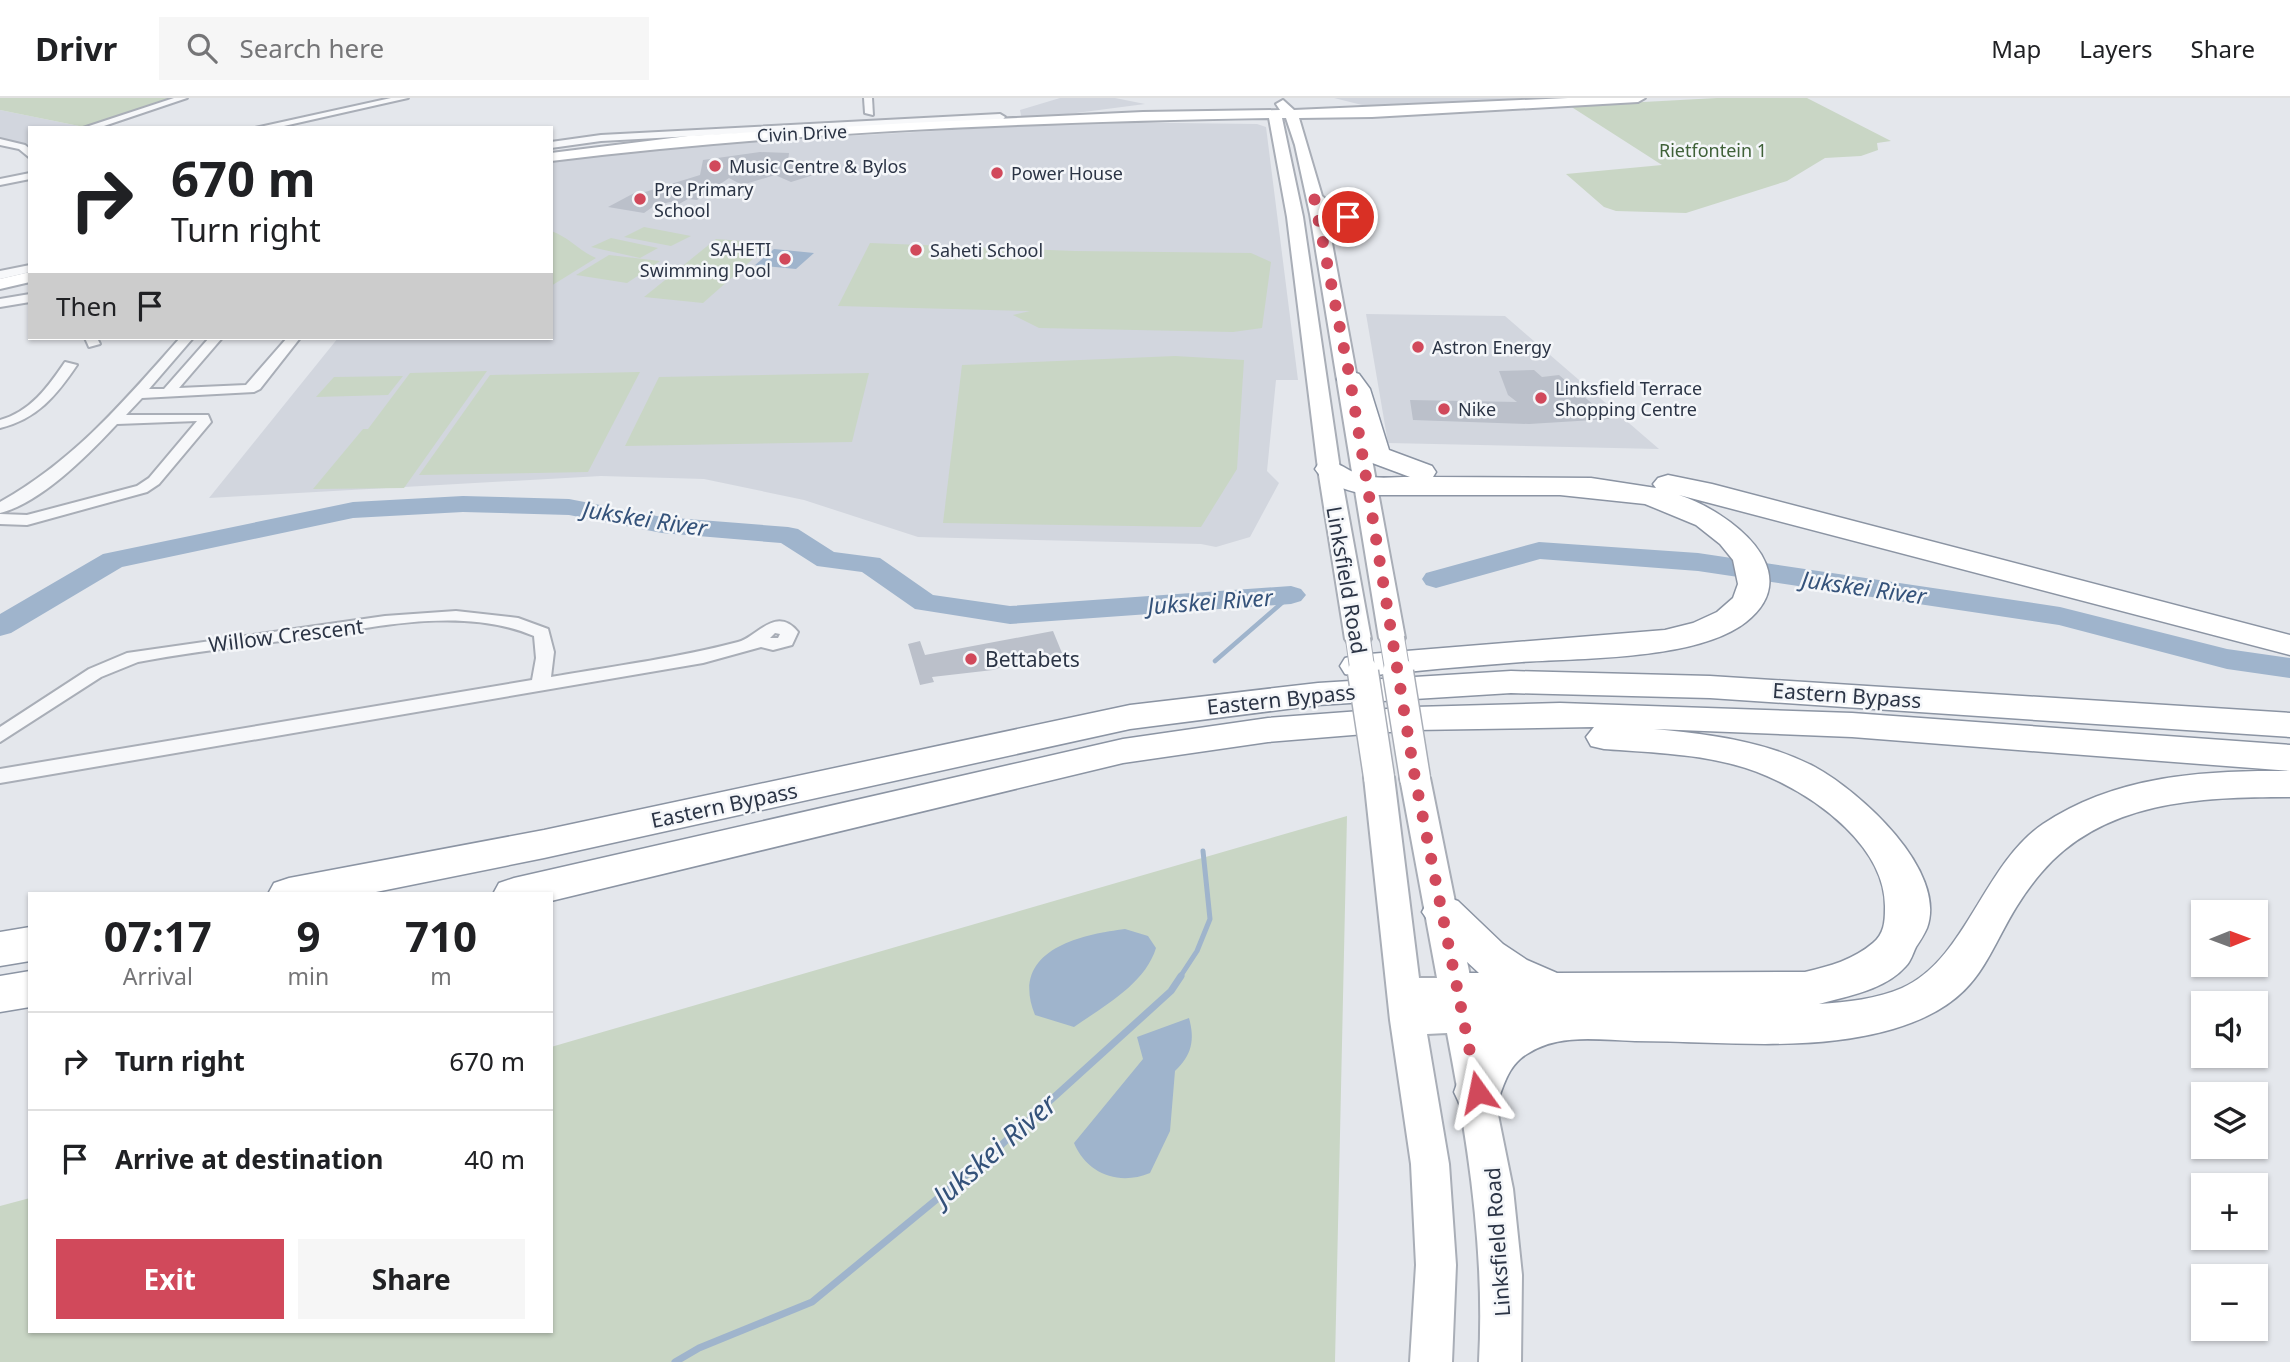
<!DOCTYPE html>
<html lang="en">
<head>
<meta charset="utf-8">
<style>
  body { margin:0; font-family:"Noto Sans",sans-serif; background:#f6f6f6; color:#202124; height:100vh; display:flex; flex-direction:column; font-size:26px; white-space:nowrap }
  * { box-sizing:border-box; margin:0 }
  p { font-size:23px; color:#757577 }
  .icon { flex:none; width:38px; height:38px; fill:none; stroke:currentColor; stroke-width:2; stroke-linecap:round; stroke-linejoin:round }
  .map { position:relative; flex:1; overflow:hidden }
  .details { position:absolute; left:28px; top:794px; width:525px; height:441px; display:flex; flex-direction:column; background:#fff; border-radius:0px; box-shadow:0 2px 5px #0004 }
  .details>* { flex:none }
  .guide { position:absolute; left:28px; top:28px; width:525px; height:214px; border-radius:0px; box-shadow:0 2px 5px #0004; background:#fff; color:#202124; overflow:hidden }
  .needle { width:46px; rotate:89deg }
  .buttons { position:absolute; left:2191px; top:802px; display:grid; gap:14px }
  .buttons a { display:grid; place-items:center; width:77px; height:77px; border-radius:0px; background:#fff; box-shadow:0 2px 5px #0004; font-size:35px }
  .pin { position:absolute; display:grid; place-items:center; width:60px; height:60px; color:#fff; margin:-30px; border:4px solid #fff; border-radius:50%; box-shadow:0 2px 7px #0007 }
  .me { position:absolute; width:77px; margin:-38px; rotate:348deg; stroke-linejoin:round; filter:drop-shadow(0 0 5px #0008) }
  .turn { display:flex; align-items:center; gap:24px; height:147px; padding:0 28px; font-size:32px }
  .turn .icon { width:91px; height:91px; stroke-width:2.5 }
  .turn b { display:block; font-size:49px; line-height:60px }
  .then { display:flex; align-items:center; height:66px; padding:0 28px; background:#0003; gap:14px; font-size:26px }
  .eta { display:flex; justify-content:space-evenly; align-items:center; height:119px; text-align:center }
  .eta b { font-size:42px; font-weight:700; line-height:49px }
  .action { display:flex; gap:14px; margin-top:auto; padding:14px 28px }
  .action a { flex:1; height:80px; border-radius:0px; background:#d1495b; color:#fff; font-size:28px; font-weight:700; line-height:80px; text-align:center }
  .action a+a { background:#f6f6f6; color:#202124 }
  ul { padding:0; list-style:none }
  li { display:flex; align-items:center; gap:21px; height:98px; padding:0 28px; border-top:2px solid #e0e0e0 }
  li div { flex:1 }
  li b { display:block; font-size:26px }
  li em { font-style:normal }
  header { display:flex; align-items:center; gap:42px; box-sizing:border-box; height:98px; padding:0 35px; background:#fff; border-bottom:2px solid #e0e0e0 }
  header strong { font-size:33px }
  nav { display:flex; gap:38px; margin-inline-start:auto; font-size:24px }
  .search { width:490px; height:63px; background:#f6f6f6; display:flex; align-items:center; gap:18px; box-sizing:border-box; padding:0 24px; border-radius:0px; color:#757577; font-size:26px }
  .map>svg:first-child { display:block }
  .built { fill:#d2d6de }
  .green { fill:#c9d6c5 }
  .water { fill:#9fb4cc }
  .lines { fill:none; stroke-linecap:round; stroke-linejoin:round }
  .stream-far2 { stroke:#9fb4cc; stroke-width:4.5 }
  .stream-far1 { stroke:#9fb4cc; stroke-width:5 }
  .stream { stroke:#9fb4cc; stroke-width:7 }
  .river { fill:#9fb4cc; fill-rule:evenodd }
  .building { fill:#bbc0ca }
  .street-casing { stroke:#a9aeb7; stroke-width:4 }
  .secondary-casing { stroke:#a9aeb7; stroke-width:4 }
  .highway-casing { stroke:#8b94a3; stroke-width:3 }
  .street { fill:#f7f8fa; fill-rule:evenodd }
  .secondary { fill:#fff; fill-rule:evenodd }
  .highway { fill:#fff; fill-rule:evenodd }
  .secondary-bridge-far1-casing { stroke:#a9aeb7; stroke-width:26; stroke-linecap:butt }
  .secondary-bridge-casing { stroke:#a9aeb7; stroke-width:33; stroke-linecap:butt }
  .secondary-bridge-far1 { stroke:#fff; stroke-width:24 }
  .secondary-bridge { stroke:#fff; stroke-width:30 }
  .route { stroke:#d1495b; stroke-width:12; stroke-dasharray:0 21.6 }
  .poi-dot { fill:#d1495b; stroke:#f4f6f9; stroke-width:2.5 }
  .labels { text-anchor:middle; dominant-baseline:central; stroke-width:5; stroke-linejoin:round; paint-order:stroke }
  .far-street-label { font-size:18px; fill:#2b3445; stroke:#f4f6f9 }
  .far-park-label { font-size:18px; fill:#3f6138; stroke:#f4f6f9 }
  .far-poi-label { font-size:18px; fill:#2b3445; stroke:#f4f6f9; text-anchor:start }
  .street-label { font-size:21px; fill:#2b3445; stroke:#f4f6f9 }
  .poi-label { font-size:21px; fill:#2b3445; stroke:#f4f6f9; text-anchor:start }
  .water-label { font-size:23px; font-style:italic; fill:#34527a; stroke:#f4f6f9 }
  .near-water-label { font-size:28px; font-style:italic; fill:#34527a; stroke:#f4f6f9 }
</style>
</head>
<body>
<header>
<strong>Drivr</strong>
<div class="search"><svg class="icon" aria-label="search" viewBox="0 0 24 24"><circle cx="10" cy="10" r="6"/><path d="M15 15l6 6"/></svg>Search here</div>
<nav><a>Map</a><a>Layers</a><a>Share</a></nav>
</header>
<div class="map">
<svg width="2290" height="1264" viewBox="0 0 2290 1264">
  <rect width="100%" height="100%" fill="#e4e7ec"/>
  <g class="built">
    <polygon points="1060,0 1115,0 1145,6 1022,22 1020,12"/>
    <polygon points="1334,0 1528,0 1370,9"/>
    <polygon points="0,12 84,29 30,30 27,51 0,44"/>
    <polygon points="1092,24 1257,26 1266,29 1298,282 1276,282 1267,373 1279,385 1250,439 1216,449 1201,446 918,439 804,402 704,381 601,378 209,400 338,240 551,240 551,64 686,47"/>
    <polygon points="1366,216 1505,218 1659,351 1388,345"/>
  </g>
  <g class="green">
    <polygon points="0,0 177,0 84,29 0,12"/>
    <polygon points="1717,0 1807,0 1891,43 1877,45 1878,52 1861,58 1825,60 1787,83 1686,115 1616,113 1604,109 1566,76 1662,67 1570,8"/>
    <polygon points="644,129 691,138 671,148 624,139"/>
    <path d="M 551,133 C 569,139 579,153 596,160 L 551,188 Z"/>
    <polygon points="611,140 658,150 640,160 591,149"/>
    <polygon points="716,141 771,145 703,205 644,199"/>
    <polygon points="870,145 1075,153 1251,155 1271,164 1262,230 1233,234 1039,230 1013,217 1030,213 838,208"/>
    <polygon points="609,157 660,163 627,185 576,177"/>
    <polygon points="1175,258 1244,262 1237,371 1201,429 943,425 962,267"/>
    <polygon points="487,273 404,390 313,391 363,331 368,331 410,275"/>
    <polygon points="640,274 588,374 419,377 490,277"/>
    <polygon points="869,275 852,344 625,348 659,279"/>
    <polygon points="403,278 388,297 316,299 334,279"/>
    <polygon points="1347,718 1335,1264 0,1264 0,1108 30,1100 30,1234 551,1234 551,949"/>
  </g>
  <g class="water">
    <polygon points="774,151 814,155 796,171 755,167"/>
    <path d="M 1125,831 L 1148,838 L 1156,850 C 1145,886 1104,908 1074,929 L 1035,917 C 1009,853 1078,837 1125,831 Z"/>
    <path d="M 1189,920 C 1195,942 1192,957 1175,973 L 1170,1033 L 1150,1075 C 1119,1088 1087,1076 1074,1045 L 1143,961 L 1137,939 Z"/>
  </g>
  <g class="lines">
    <polyline class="stream-far2" points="1215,563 1291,497"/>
    <polyline class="stream-far1" points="1180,879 1197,853 1210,821 1203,753"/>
    <polyline class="stream" points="675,1264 699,1250 812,1204 988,1059 1171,893 1181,878"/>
    <g class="river">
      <polygon points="463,398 569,401 662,419 788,429 798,431 834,454 880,460 933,497 1010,508 1291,488 1301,491 1306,497 1301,503 1291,506 1010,526 915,511 862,474 817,468 781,445 662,435 569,417 463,414 353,420 122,469 11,535 0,538 0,516 103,456 353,404"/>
      <polygon points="1539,444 1698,455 2060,509 2227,551 2290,560 2290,580 2227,571 2059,527 1698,473 1540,461 1436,490 1426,487 1422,481 1426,475"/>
    </g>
  </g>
  <g class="building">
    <polygon points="760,54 789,55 788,64 817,76 791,84 775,77 742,87 729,80 697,102 688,101 679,106 670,104 654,108 644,115 608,109 638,93 645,94 700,77 703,62"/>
    <polygon points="1534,272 1542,279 1559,277 1610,321 1529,326 1413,322 1410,302 1517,304 1508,297 1499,273"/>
    <polygon points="1053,533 1062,555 1020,563 993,572 932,579 934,584 920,587 908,546 920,543 925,557"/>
  </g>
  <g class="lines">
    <g class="street-casing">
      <g id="street">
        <polygon points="174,0 187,0 98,30 83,30"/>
        <polygon points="391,0 408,0 275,30 255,30"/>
        <polygon points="864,0 872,0 873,17 865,15"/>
        <polygon points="1000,16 1005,19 998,27 994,22 601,43 551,50 551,44 601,37"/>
        <polygon points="0,41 25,47 30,51 30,60 19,51 0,47"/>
        <polygon points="30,75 30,81 0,87 0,81"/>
        <polygon points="30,167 30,174 0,181 0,173"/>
        <polygon points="30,196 30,204 0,209 0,201"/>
        <polygon points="85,240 97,240 100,246 89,249"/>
        <path d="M 180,240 L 193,240 L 149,291 L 164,291 L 209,240 L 222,240 L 179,290 L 246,287 L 287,240 L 300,240 L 260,291 L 254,294 L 142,300 L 126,317 L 208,317 L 211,324 L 159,386 L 147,394 L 27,427 L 0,426 L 0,416 L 27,417 L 137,388 L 149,380 L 197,323 L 117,326 C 89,356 41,405 0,415 L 0,404 C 75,362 125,302 180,240 Z"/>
        <path d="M 65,264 L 77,267 C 56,298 37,321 0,330 L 0,322 C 30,314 48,289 65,264 Z"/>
        <path d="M 456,513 L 518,520 L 548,531 L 554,554 L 551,579 C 614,568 677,560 738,544 C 757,539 776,507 798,534 L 792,547 L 773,552 L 761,549 L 703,565 L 0,685 L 0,671 L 532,582 L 536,560 L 534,538 C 461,507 372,530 296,541 C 243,548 190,554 138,564 L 101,579 L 0,644 L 0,629 L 89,571 L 127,555 L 385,518 ZM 775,535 L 780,536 L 778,540 L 770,540 Z"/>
      </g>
    </g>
    <g class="secondary-casing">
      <g id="secondary">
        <path d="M 1568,0 L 1645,0 L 1638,4 L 1372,19 L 1299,20 L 1322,98 L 1338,112 L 1356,119 L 1348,124 L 1327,118 L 1405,540 L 1401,546 L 1383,546 L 1379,540 L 1310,116 L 1295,47 L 1286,20 L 1282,20 L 1303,119 L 1340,371 L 1371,541 L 1367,547 L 1349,547 L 1345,541 L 1318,371 L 1287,119 L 1269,20 C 1029,24 789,34 551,63 L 551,55 L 688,38 L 909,25 L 1143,14 L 1280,12 L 1276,6 L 1283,2 L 1294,12 Z"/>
        <polygon points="30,174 30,184 0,191 0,181"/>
        <path d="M 1379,669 L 1389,672 L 1394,679 L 1419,880 L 1437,880 L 1400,680 L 1405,673 L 1415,670 L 1425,673 L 1430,680 L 1513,1091 L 1522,1177 L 1521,1264 L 1479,1264 C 1485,1152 1468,1045 1447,935 L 1427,936 L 1449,1066 L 1456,1167 L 1452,1264 L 1410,1264 L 1416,1167 L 1411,1066 L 1390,922 L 1364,679 L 1369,672 Z"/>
      </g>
    </g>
    <g class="highway-casing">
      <g id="highway">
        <path d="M 1350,273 L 1359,276 L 1370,291 L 1389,352 L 1432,368 L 1436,374 L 1433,379 L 1591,380 L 1656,390 L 1653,386 L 1658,380 L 1668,377 L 1712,386 L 2290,537 L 2290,557 L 1679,397 C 1728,413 1810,473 1746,524 C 1698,562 1582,560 1522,564 C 1467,568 1412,573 1357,579 L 1345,576 L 1340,568 L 1345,560 L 1357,557 L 1665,532 L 1693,525 L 1717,514 L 1733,500 L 1738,486 L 1733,462 L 1720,446 L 1696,427 L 1645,406 L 1560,397 L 1367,397 C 1348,392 1326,388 1315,371 L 1319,365 C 1339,360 1347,375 1365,378 C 1379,381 1395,379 1410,379 L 1367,363 L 1363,357 L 1344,291 L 1337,281 L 1341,276 Z"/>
        <polygon points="1511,573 1710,578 2290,615 2290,639 1710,600 1511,595 1318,607 1130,631 544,760 366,796 268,796 274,785 289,780 544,732 1130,607 1318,585"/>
        <path d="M 1560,605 L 1852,615 L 2290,647 L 2290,673 L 1852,639 L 1654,631 C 1708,636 1766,643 1815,669 C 1859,693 1948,772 1927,830 C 1924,837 1920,843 1916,849 C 1913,855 1911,863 1906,868 C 1885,892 1848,898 1819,906 C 1847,904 1877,901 1902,890 C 1966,862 1983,767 2043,726 C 2116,677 2206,672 2290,673 L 2290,699 C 2201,699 2103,702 2041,775 C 1982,844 1997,900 1893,931 C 1811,955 1720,943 1635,943 C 1598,942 1559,935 1527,956 C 1507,968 1504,989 1495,1009 L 1478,1015 L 1461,1009 L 1454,994 L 1464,966 L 1480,939 L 1462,939 L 1446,933 L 1439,920 L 1446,907 L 1441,906 L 1435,893 L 1441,880 L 1457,875 L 1479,875 L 1439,838 L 1422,814 L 1428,803 L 1443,798 L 1458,803 L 1503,846 L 1527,862 L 1557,875 L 1805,874 C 1830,868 1853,862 1873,845 C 1884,836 1885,824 1885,811 C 1887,750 1818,700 1767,678 C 1717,656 1658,655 1604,651 L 1591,648 L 1586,639 L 1594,629 L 1414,632 L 1268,644 L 1123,665 L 551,803 L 551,796 L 493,796 L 499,785 L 514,780 L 1123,641 L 1268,620 L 1414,609 Z"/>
        <polygon points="30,829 30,863 0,868 0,834"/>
        <polygon points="30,873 30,909 0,914 0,878"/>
      </g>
    </g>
    <use href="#street" class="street"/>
    <use href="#secondary" class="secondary"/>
    <use href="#highway" class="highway"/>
    <g class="secondary-bridge-far1-casing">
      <g id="secondary-bridge-far1">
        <polyline points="1392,540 1398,576"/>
        <polyline points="1358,541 1363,576"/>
      </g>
    </g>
    <g class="secondary-bridge-casing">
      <g id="secondary-bridge">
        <polyline points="1363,574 1379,679"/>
        <polyline points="1398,574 1415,680"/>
      </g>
    </g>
    <use href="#secondary-bridge-far1" class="secondary-bridge-far1"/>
    <use href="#secondary-bridge" class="secondary-bridge"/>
  </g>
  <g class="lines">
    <polyline class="route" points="1348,119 1332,115 1314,99 1350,281 1415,680 1478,994"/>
  </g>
  <g class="poi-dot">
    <circle cx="715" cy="68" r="7"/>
    <circle cx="997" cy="75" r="7"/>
    <circle cx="640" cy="101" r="7"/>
    <circle cx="916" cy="152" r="7"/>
    <circle cx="785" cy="161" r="7"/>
    <circle cx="1418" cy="249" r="7"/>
    <circle cx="1541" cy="300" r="7"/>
    <circle cx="1444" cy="311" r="7"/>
    <circle cx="971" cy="561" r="7"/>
  </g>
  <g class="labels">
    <g class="far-street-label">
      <text transform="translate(802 35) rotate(-3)">Civin Drive</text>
    </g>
    <g class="far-park-label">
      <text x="1713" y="52">Rietfontein 1</text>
    </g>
    <g class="far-poi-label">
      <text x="729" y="68">Music Centre &amp; Bylos</text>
      <text x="1011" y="75">Power House</text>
      <text x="654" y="91">Pre Primary<tspan x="654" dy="21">School</tspan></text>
      <text x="771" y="151" text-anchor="end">SAHETI<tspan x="771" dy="21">Swimming Pool</tspan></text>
      <text x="930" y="152">Saheti School</text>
      <text x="1432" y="249">Astron Energy</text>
      <text x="1555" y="290">Linksfield Terrace<tspan x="1555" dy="21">Shopping Centre</tspan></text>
      <text x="1458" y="311">Nike</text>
    </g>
    <g class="street-label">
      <text transform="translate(1347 482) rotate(80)">Linksfield Road</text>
      <text transform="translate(286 537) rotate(-7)">Willow Crescent</text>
      <text transform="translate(1847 597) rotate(4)">Eastern Bypass</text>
      <text transform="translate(1281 601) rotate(-6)">Eastern Bypass</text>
      <text transform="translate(724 707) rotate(-12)">Eastern Bypass</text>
      <text transform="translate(1497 1144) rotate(-94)">Linksfield Road</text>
    </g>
    <g class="poi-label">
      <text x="985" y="561">Bettabets</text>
    </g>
    <g class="water-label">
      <text transform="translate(645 420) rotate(9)">Jukskei River</text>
      <text transform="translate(1864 489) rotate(8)">Jukskei River</text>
      <text transform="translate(1210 503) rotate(-4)">Jukskei River</text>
    </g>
    <g class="near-water-label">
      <text transform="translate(994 1051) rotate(-41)">Jukskei River</text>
    </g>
  </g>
</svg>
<div class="buttons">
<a><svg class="needle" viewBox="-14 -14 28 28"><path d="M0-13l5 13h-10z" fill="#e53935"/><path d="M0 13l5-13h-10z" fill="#757577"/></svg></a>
<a><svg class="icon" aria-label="sound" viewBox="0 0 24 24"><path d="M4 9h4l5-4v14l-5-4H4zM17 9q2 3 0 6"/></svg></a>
<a><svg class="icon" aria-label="layers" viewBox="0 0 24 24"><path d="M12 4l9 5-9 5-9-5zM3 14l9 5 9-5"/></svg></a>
<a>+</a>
<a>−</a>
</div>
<div class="pin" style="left:1348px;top:119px;background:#d93025"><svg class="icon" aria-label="arrive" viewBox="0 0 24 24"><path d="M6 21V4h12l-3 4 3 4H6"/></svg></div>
<svg class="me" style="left:1478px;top:994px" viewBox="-20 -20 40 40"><path d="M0-17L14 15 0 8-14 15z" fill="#d1495b" stroke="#fff" stroke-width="4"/></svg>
<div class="guide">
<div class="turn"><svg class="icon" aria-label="right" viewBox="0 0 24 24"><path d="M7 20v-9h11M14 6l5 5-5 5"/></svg><div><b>670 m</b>Turn right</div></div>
<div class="then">Then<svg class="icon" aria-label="arrive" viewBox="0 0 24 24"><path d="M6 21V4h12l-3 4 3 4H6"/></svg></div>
</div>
<section class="details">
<div class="eta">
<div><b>07:17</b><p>Arrival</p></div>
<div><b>9</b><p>min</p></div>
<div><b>710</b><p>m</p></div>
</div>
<ul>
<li><svg class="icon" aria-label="right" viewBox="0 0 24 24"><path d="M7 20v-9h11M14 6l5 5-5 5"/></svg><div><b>Turn right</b></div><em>670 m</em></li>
<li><svg class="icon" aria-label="arrive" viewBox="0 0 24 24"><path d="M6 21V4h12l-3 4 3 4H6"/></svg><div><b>Arrive at destination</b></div><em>40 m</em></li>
</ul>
<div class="action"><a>Exit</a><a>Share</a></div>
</section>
</div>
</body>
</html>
